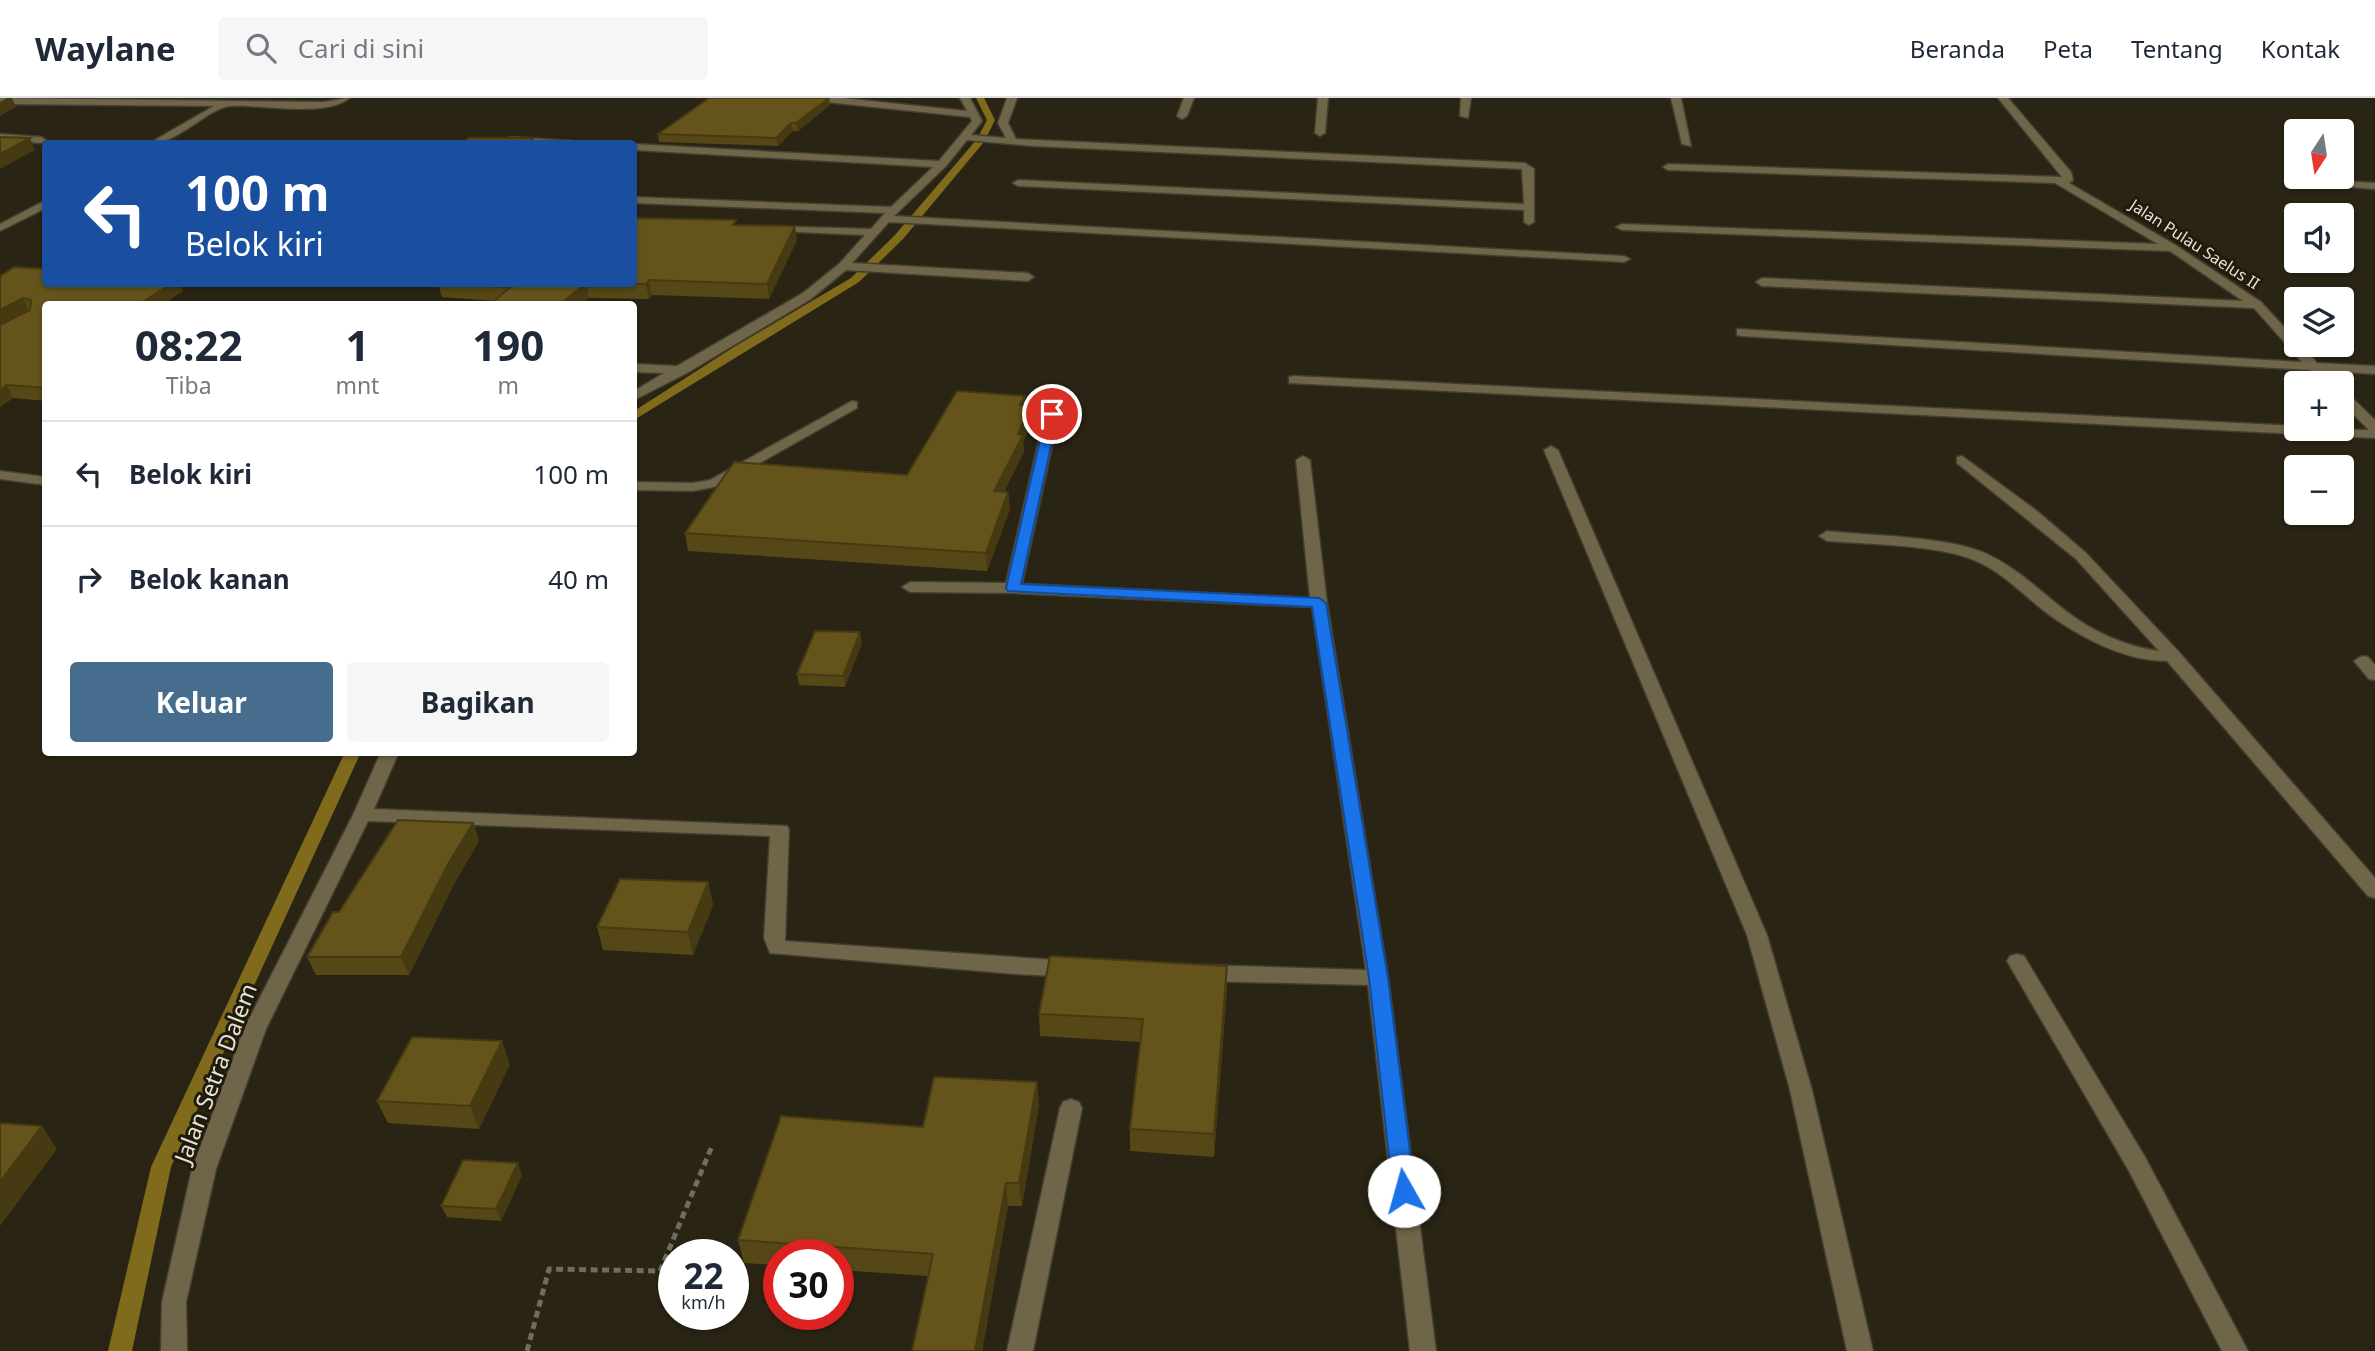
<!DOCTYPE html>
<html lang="id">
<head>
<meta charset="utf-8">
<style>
  body { margin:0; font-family:"Noto Sans",sans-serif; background:#f6f6f7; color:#1f2937; height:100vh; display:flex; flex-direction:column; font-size:26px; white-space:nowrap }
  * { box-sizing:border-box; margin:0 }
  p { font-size:23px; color:#747a83 }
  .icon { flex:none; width:38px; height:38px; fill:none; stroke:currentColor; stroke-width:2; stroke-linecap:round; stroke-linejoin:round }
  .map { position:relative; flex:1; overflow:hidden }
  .details { position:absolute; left:42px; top:203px; width:595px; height:455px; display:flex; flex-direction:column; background:#fff; border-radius:7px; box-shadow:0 2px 5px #0004 }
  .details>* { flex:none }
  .guide { position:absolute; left:42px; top:42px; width:595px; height:147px; border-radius:7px; box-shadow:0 2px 5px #0004; background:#1a4fa0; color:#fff; overflow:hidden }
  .needle { width:46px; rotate:192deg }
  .fabs { position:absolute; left:2284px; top:21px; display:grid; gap:14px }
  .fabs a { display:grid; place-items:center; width:70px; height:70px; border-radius:7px; background:#fff; box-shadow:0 2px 5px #0004; font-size:35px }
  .speed { position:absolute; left:658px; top:1141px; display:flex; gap:14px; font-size:35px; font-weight:700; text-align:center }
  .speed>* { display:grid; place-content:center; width:91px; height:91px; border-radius:50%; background:#fff; box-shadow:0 2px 5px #0004; line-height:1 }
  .speed small { font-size:18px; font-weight:400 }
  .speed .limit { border:10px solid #d22; background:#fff; color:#111 }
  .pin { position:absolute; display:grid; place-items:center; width:60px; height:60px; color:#fff; margin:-30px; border:4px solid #fff; border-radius:50%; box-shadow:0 2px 7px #0007 }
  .me { position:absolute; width:77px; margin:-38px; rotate:353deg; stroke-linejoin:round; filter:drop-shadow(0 0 5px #0008) }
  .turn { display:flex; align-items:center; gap:24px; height:147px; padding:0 28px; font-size:32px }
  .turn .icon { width:91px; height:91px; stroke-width:2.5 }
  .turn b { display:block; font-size:49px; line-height:60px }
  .eta { display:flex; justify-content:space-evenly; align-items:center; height:119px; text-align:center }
  .eta b { font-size:42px; font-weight:700; line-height:49px }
  .action { display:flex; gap:14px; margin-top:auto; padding:14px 28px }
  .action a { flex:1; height:80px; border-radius:7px; background:#466d8d; color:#fff; font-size:28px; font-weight:700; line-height:80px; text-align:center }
  .action a+a { background:#f6f6f7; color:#1f2937 }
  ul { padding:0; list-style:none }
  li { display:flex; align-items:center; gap:21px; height:105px; padding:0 28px; border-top:2px solid #e0e1e3 }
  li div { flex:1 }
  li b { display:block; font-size:26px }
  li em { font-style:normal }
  header { display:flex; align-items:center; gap:42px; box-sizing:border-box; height:98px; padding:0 35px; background:#fff; border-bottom:2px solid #e0e1e3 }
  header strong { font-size:33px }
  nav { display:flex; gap:38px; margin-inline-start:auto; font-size:24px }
  .search { width:490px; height:63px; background:#f6f6f7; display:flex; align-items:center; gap:18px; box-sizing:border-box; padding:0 24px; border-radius:7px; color:#747a83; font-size:26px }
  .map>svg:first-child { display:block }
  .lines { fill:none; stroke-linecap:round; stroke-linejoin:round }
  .stream { fill:#806a1b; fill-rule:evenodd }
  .street-casing { stroke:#433e2f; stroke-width:3 }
  .path { stroke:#706c5e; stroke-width:5; stroke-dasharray:7 4.5; stroke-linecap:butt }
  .street { fill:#6f6549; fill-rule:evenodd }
  .wall { fill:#564716 }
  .shaded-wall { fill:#463a12 }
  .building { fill:#64531a; stroke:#463a12; stroke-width:2 }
  .route { fill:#1a73e8; stroke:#114b97; stroke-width:2 }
  .labels { text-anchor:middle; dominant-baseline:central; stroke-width:6; stroke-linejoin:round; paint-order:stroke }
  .far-street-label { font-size:16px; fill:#e4e1d7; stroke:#201b0b }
  .near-street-label { font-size:23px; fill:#e4e1d7; stroke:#201b0b }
</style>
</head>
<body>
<header>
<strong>Waylane</strong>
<div class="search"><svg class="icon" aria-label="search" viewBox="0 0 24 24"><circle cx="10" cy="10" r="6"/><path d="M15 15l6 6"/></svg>Cari di sini</div>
<nav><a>Beranda</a><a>Peta</a><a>Tentang</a><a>Kontak</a></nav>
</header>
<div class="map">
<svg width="2375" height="1253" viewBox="0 0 2375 1253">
  <rect width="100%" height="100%" fill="#292414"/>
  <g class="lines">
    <g class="stream">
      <polygon points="976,0 984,0 995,22 984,44 903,141 859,184 634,322 634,313 734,249 851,180 895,137 977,41 987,22"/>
      <polygon points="345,654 361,654 171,1069 132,1253 108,1253 151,1069"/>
    </g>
    <g class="street-casing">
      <g id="street">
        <path d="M 0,0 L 323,4 L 349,0 C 327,20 261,6 231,8 C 207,10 179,46 148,46 L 214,8 L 0,6 Z"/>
        <polygon points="811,0 842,0 967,13 960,0 970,0 982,23 971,37 1006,40 998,25 1007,0 1017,0 1008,25 1016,41 1525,65 1534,71 1534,124 1529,127 1524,124 1524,112 1018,88 1013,85 1018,82 1524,106 1522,71 1033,48 967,42 946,68 894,118 1624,158 1630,161 1624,164 889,124 852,165 1028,175 1034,179 1028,183 846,172 811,201 687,275 634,302 634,293 664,275 634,274 634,266 677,268 803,195 839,166 865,137 773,133 769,132 769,128 871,131 885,115 634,105 634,99 891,109 933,69 634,52 634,46 939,63 972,23 970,19 816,3"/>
        <polygon points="1184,0 1194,0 1187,18 1182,21 1177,18"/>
        <polygon points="1318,0 1328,0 1325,35 1320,38 1315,35"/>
        <polygon points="1461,0 1471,0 1468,20 1460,18"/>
        <polygon points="1671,0 1681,0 1691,48 1682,46"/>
        <polygon points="1998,0 2008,0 2071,74 2073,82 2069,85 2177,148 2261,204 2296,242 2296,247 2301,247 2317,265 2375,268 2375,276 2325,273 2336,285 2322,285 2310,272 1741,238 1737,237 1737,231 2302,264 2254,210 1762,188 1756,184 1762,180 2243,203 2170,153 1622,132 1616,129 1622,126 2158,146 2055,85 1668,72 1663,69 1668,66 2062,79"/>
        <polygon points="0,36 41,39 46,42 41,45 0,42"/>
        <polygon points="510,39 573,43 578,46 506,44 505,42"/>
        <polygon points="2327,82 2375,85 2375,91 2323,87 2322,85"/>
        <polygon points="46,102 46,110 0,133 0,126"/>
        <polygon points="1294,278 2296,328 2296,331 2369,332 2342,305 2342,294 2347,295 2375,322 2375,340 1289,285 1289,279"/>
        <polygon points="852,303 857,304 857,310 719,388 693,393 634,392 634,384 693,385 710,382"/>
        <polygon points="1052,312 1059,316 1022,486 1310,500 1296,362 1303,358 1310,362 1327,505 1388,880 1436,1253 1410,1253 1368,887 1203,883 1196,880 1193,875 1196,870 1203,867 1366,872 1312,509 1013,495 910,494 902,489 910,484 1006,485 1045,316"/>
        <polygon points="1551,348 1558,352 1767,837 1812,992 1873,1253 1847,1253 1790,992 1747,837 1544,352"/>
        <path d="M 1962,358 L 2037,413 L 2086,455 L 2179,554 L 2375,780 L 2375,800 L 2368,798 L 2167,563 C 2128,563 2090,544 2058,523 C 2029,504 2008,477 1976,463 C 1942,447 1866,446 1827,443 L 1819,438 L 1827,433 C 1871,438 1948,438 1987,456 C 2017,470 2040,493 2066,513 C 2091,533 2127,549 2159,553 L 2076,461 L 1957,365 L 1957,359 Z"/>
        <polygon points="0,373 46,379 46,387 0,381"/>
        <polygon points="2362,558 2368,559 2375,567 2375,582 2369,581 2354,563"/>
        <polygon points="381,654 399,654 374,711 787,728 789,732 785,843 1070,863 1077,866 1080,871 1077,876 1070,879 1015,876 770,855 764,840 770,738 368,723 266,931 216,1071 186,1204 187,1253 161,1253 162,1204 192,1071 244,931 353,717"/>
        <polygon points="2017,856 2024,858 2145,1059 2248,1253 2222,1253 2129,1073 2007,863 2010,858"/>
        <polygon points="1071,1001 1079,1004 1082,1010 1033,1253 1007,1253 1060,1010 1063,1004"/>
      </g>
    </g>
    <polyline class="path" points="527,1253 549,1171 660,1173 712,1048"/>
    <use href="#street" class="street"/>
  </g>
  <g class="wall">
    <polygon points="830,7 798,33 793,33 778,48 659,44 658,36"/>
    <polygon points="737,127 797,142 769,201 652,197 649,201 589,200 494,203 442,199 438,186 634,186"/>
    <polygon points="0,178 183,193 163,206 46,206 46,303 13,300 0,309"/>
    <polygon points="1026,307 1031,308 1032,325 1023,344 1024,354 1004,394 1008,394 1010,411 987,473 688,453 685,435 907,377"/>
    <polygon points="862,545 845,589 799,587 797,576"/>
    <polygon points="473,725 479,743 454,786 409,877 316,877 307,859 339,814"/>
    <polygon points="708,784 713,807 693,857 603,852 597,829"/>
    <polygon points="1227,891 1214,1059 1130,1053 1130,1031 1140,944 1040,938 1039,916"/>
    <polygon points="510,966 479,1031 388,1025 377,1003"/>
    <polygon points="1037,984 1039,1007 1022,1108 1008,1108 982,1253 912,1253 928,1178 838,1172 838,1157 779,1157 779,1167 744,1165 738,1142 923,1029"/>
    <polygon points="522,1077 501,1123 447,1119 441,1108"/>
  </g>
  <g class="shaded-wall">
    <polygon points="7,0 12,0 16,9 0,18 0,4"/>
    <polygon points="829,0 830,7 798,33 796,25"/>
    <polygon points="791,25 793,33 778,48 776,40"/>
    <polygon points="30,40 35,52 0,71 0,56"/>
    <polygon points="795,128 797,142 769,201 767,186"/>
    <polygon points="649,182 652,197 649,201 646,186"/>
    <polygon points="171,186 181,186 183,193 163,206 139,206"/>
    <polygon points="585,186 586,186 589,200 581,206 560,206"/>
    <polygon points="23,200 29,213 0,228 0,212"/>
    <polygon points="7,287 13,300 0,309 0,292"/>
    <polygon points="1025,298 1026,314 1020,307"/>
    <polygon points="1031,308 1032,325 1023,344 1024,354 995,411 994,393"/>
    <polygon points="1008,394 1010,411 987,473 986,455"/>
    <polygon points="860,534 862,545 845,589 843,578"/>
    <polygon points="473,725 479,743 454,786 409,877 401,859 447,768"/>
    <polygon points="708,784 713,807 693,857 688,834"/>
    <polygon points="1227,868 1227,891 1214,1059 1214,1036"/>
    <polygon points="502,943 510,966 479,1031 470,1008"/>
    <polygon points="1037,984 1039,1007 1022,1108 1019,1085"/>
    <polygon points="42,1028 57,1051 0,1128 0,1084"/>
    <polygon points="518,1065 522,1077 501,1123 496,1111"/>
    <polygon points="1006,1085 1008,1108 982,1253 975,1253"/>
  </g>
  <g class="building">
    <polygon points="709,0 829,0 796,25 791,25 776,40 658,36"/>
    <polygon points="0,39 30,40 0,56"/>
    <polygon points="468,40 533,40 528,46 462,46"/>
    <polygon points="634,120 736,122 733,127 795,128 767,186 649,182 646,186 617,186 634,186"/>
    <polygon points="14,169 46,171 46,186 171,186 139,206 46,206 46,290 7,287 0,292 0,227 30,212 31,202 23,200 0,212 0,178"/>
    <polygon points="455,186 585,186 560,206 490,206 511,189"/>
    <polygon points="957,293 1025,298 1020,307 1031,308 1018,336 1023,337 994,393 1008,394 986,455 685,435 734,364 907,377"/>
    <polygon points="815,533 860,534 843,578 797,576"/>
    <polygon points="398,722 473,725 447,768 401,859 307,859 333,814 339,814"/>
    <polygon points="620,781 708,784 688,834 597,829"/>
    <polygon points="1050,858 1227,868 1214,1036 1130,1031 1143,921 1039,916"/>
    <polygon points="412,939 502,943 470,1008 377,1003"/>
    <polygon points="934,979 1037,984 1019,1085 1006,1085 975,1253 912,1253 933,1156 738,1142 781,1018 923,1029"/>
    <polygon points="0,1025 42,1028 0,1084"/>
    <polygon points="463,1062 518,1065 496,1111 441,1108"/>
  </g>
  <polygon class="route" points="1052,312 1058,316 1021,486 1319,500 1326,505 1388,880 1415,1093 1411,1100 1404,1102 1396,1100 1393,1093 1369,880 1312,509 1008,493 1006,490 1046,316"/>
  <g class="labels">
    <g class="far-street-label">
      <text transform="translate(2195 146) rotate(33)">Jalan Pulau Saelus II</text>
    </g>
    <g class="near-street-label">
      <text transform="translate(215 975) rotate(-69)">Jalan Setra Dalem</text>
    </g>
  </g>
</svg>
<div class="fabs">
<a><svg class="needle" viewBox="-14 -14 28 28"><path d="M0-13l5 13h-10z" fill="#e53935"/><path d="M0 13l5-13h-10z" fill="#747a83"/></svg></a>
<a><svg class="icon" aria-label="sound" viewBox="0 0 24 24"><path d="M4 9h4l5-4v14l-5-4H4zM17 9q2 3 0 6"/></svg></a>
<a><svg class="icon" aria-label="layers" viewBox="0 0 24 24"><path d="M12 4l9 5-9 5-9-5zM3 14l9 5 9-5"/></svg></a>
<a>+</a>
<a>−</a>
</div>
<div class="speed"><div>22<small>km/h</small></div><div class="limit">30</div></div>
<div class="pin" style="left:1052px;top:316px;background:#d93025"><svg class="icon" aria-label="arrive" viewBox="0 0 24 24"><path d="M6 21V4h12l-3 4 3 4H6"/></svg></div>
<svg class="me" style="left:1404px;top:1093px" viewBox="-20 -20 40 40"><circle r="19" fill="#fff"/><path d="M0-13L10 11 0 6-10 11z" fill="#1a73e8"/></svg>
<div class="guide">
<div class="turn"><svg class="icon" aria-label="left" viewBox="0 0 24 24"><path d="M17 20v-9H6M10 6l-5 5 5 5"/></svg><div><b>100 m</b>Belok kiri</div></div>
</div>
<section class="details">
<div class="eta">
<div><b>08:22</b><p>Tiba</p></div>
<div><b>1</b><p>mnt</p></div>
<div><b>190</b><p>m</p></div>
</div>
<ul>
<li><svg class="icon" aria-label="left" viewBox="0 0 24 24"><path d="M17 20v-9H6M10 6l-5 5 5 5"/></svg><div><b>Belok kiri</b></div><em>100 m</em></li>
<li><svg class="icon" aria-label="right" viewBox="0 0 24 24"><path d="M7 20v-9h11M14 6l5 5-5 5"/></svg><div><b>Belok kanan</b></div><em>40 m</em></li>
</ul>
<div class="action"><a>Keluar</a><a>Bagikan</a></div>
</section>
</div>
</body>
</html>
